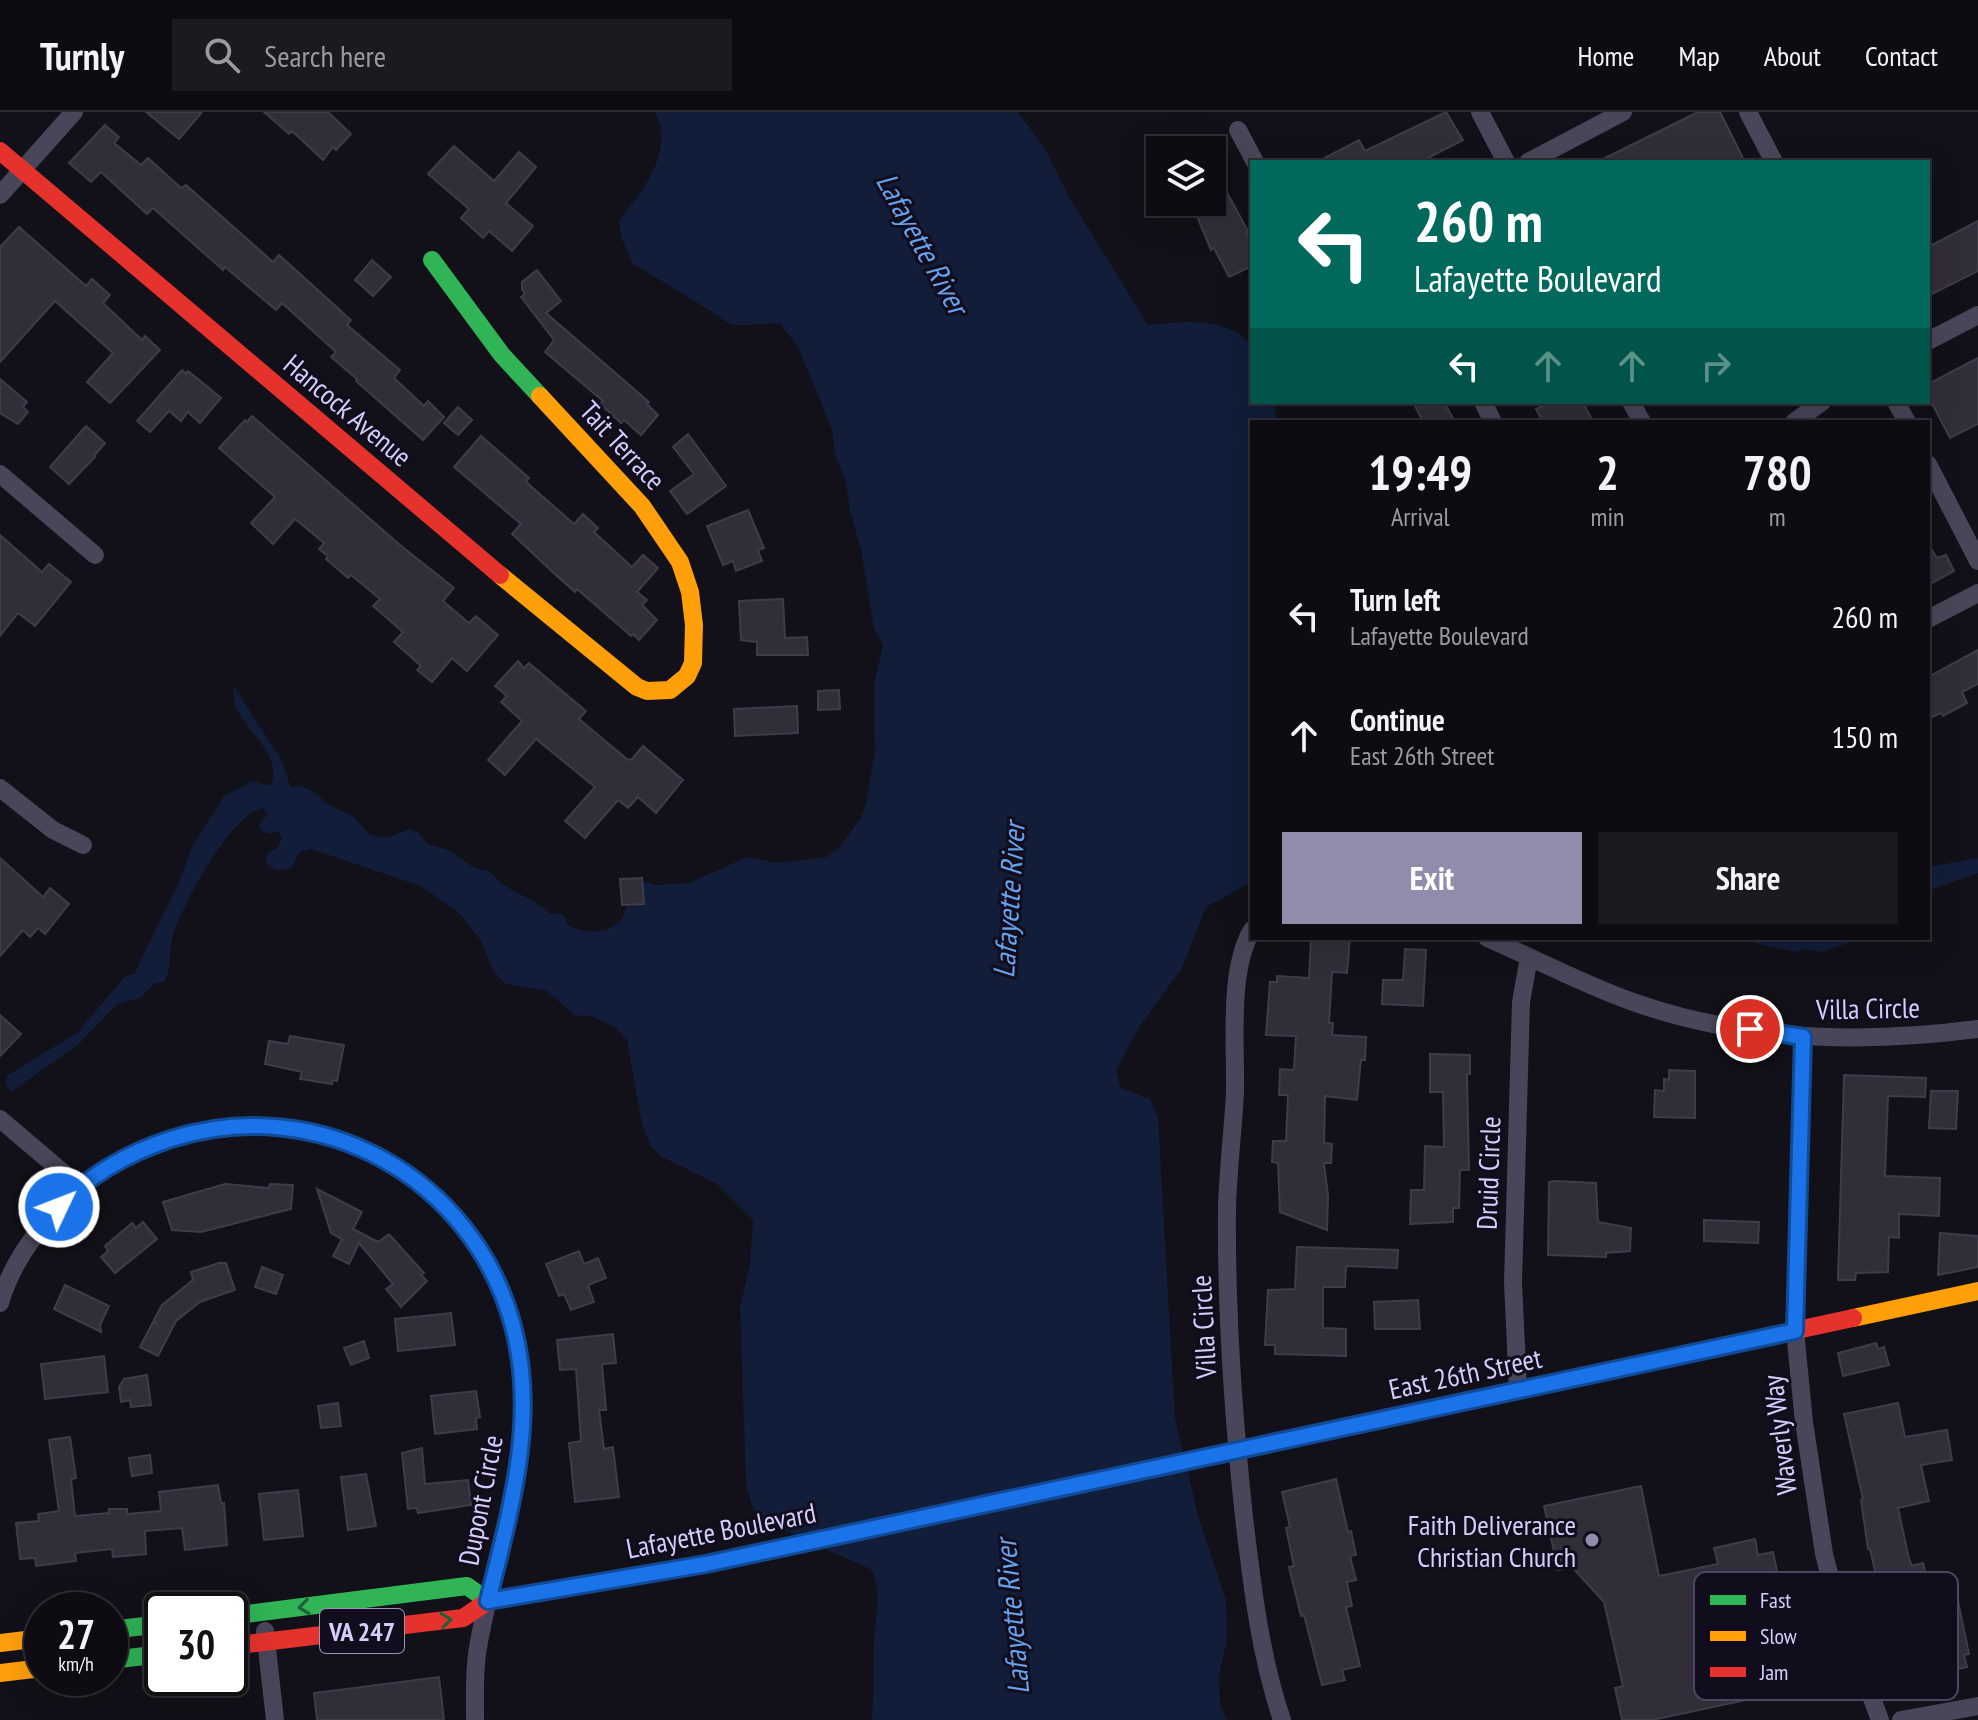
<!DOCTYPE html>
<html lang="en">
<head>
<meta charset="utf-8">
<style>
  body { margin:0; font-family:"PT Sans Narrow",sans-serif; background:#1c1a20; color:#f1f3f6; height:100vh; display:flex; flex-direction:column; font-size:30px; white-space:nowrap }
  * { box-sizing:border-box; margin:0 }
  p { font-size:26px; color:#9b9b9f }
  .icon { flex:none; width:44px; height:44px; fill:none; stroke:currentColor; stroke-width:2; stroke-linecap:round; stroke-linejoin:round }
  .map { position:relative; flex:1; overflow:hidden }
  .panel { position:absolute; left:1250px; top:308px; width:680px; height:520px; display:flex; flex-direction:column; background:#0e0c12; border-radius:0px; box-shadow:0 8px 32px #0002,0 0 0 2px #2e2c32 }
  .panel>* { flex:none }
  .guide { position:absolute; left:1250px; top:48px; width:680px; height:244px; border-radius:0px; box-shadow:0 8px 32px #0002,0 0 0 2px #2e2c32; background:#00695c; color:#fff; overflow:hidden }
  .fabs { position:absolute; left:1146px; top:24px; display:grid; gap:16px }
  .fabs a { display:grid; place-items:center; width:80px; height:80px; border-radius:0px; background:#0e0c12; box-shadow:0 8px 32px #0002,0 0 0 2px #2e2c32; font-size:40px }
  .speed { position:absolute; left:24px; top:1480px; display:flex; gap:16px; font-size:40px; font-weight:700; text-align:center }
  .speed>* { display:grid; place-content:center; width:104px; height:104px; border-radius:50%; background:#0e0c12; box-shadow:0 8px 32px #0002,0 0 0 2px #2e2c32; line-height:1 }
  .speed small { font-size:20px; font-weight:400 }
  .speed .limit { border:4px solid #111; border-radius:12px; background:#fff; color:#111 }
  .pin { position:absolute; display:grid; place-items:center; width:68px; height:68px; color:#fff; margin:-34px; border:4px solid #fff; border-radius:50%; box-shadow:0 2px 8px #0007 }
  .me { position:absolute; width:88px; margin:-44px; rotate:47deg; stroke-linejoin:round; filter:drop-shadow(0 0 6px #0008) }
  .turn { display:flex; align-items:center; gap:28px; height:168px; padding:0 32px; font-size:36px }
  .turn .icon { width:104px; height:104px; stroke-width:2.5 }
  .turn b { display:block; font-size:56px; line-height:68px }
  .lanes { display:flex; align-items:center; height:76px; padding:0 32px; background:#0003; justify-content:center; gap:40px; direction:ltr }
  .lanes .off { opacity:.35 }
  .eta { display:flex; justify-content:space-evenly; align-items:center; height:136px; text-align:center }
  .eta b { font-size:48px; font-weight:700; line-height:56px }
  .primary-button { display:flex; gap:16px; margin-top:auto; padding:16px 32px }
  .primary-button a { flex:1; height:92px; border-radius:0px; background:#928bab; color:#fff; font-size:32px; font-weight:700; line-height:92px; text-align:center }
  .primary-button a+a { background:#1c1a20; color:#f1f3f6 }
  ul { padding:0; list-style:none }
  li { display:flex; align-items:center; gap:24px; height:120px; padding:0 32px }
  li div { flex:1 }
  li b { display:block; font-size:30px }
  li em { font-style:normal }
  header { display:flex; align-items:center; gap:48px; box-sizing:border-box; height:112px; padding:0 40px; background:#0e0c12; border-bottom:2px solid #2e2c32 }
  header strong { font-size:38px }
  nav { display:flex; gap:44px; margin-inline-start:auto; font-size:28px }
  .search { width:560px; height:72px; background:#1c1a20; display:flex; align-items:center; gap:20px; box-sizing:border-box; padding:0 28px; border-radius:0px; color:#9b9b9f; font-size:30px }
  .map>svg:first-child { display:block }
  .water { fill:#111d39 }
  .building { fill:#312e3a; stroke:#403b4b; stroke-width:2 }
  .lines { fill:none; stroke-linecap:round; stroke-linejoin:round }
  .street { stroke:#484658; stroke-width:18 }
  .fast { stroke:#30b455; stroke-width:18 }
  .slow { stroke:#ff9f0a; stroke-width:18 }
  .jam { stroke:#e5322d; stroke-width:18 }
  .oneway { stroke:#206038 }
  .route-casing { stroke:#114b97; stroke-width:20 }
  .route { stroke:#1a73e8; stroke-width:14 }
  .poi-dot { fill:#928bab; stroke:#110d1c; stroke-width:3 }
  .labels { text-anchor:middle; dominant-baseline:central; stroke-width:6; stroke-linejoin:round; paint-order:stroke }
  .shield { fill:#110d1c; stroke:#9c93b7; stroke-width:2 }
  .shield-label { font-size:26px; font-weight:bold; fill:#d7cdfa }
  .street-label { font-size:28px; fill:#d7cdfa; stroke:#110d1c }
  .poi-label { font-size:28px; fill:#d7cdfa; stroke:#110d1c; text-anchor:end }
  .water-label { font-size:30px; font-style:italic; fill:#66a2ee; stroke:#110d1c }
  .key { fill:#110d1c; stroke:#4c475f; stroke-width:2 }
  .key-label { font-size:22px; fill:#d7cdfa }
</style>
</head>
<body>
<header>
<strong>Turnly</strong>
<div class="search"><svg class="icon" aria-label="search" viewBox="0 0 24 24"><circle cx="10" cy="10" r="6"/><path d="M15 15l6 6"/></svg>Search here</div>
<nav><a>Home</a><a>Map</a><a>About</a><a>Contact</a></nav>
</header>
<div class="map">
<svg width="1978" height="1608" viewBox="0 0 1978 1608">
  <rect width="100%" height="100%" fill="#121018"/>
  <g class="water">
    <path d="M 655,0 L 1018,0 L 1045,37 L 1069,85 L 1148,213 C 1183,209 1226,204 1252,233 L 1252,290 L 1274,290 L 1277,310 L 1252,310 L 1252,765 L 1248,772 L 1206,795 L 1182,856 L 1139,915 L 1116,959 L 1121,976 L 1150,987 L 1158,1005 L 1175,1307 L 1198,1403 L 1226,1488 L 1227,1528 L 1219,1563 L 1220,1592 L 1227,1608 L 871,1608 C 875,1583 873,1558 874,1532 C 874,1505 883,1484 872,1458 L 759,1407 L 752,1394 L 746,1372 L 740,1195 L 750,1153 L 753,1108 L 717,1072 L 660,1044 L 650,1033 L 642,1012 L 627,929 L 616,916 L 593,905 L 574,903 L 547,879 L 505,872 L 493,858 L 481,829 L 459,801 L 421,774 L 311,737 L 300,740 L 291,756 C 280,760 272,759 265,749 L 267,742 L 278,735 L 282,726 L 278,719 L 269,722 L 260,718 L 259,712 L 267,703 L 263,696 C 231,702 184,790 174,821 C 167,838 174,852 164,870 L 153,872 L 141,886 L 117,892 L 78,933 L 11,980 L 5,972 L 8,963 L 78,920 L 125,864 L 134,862 L 179,770 L 193,733 L 224,684 L 252,669 L 270,674 C 285,645 244,618 235,593 C 233,587 234,579 233,573 L 281,647 L 291,676 L 299,673 L 316,681 L 327,692 L 354,705 L 370,723 L 387,726 L 410,717 L 418,720 L 428,732 L 451,739 L 474,756 L 490,759 C 505,781 532,783 551,802 L 560,801 L 565,805 L 567,813 C 585,822 612,824 624,803 C 626,799 626,794 628,790 C 631,782 637,776 642,769 L 656,773 L 689,771 L 747,745 L 778,751 L 826,745 L 841,733 L 862,704 L 866,691 L 875,638 L 874,572 L 883,533 L 874,517 L 861,438 L 850,399 L 846,371 L 835,342 L 832,317 L 797,233 L 780,212 C 757,209 736,221 717,203 L 632,151 L 621,125 L 619,108 C 643,79 675,39 655,0 Z"/>
    <polygon points="1978,746 1978,761 1928,779 1928,755"/>
    <polygon points="1746,826 1862,826 1822,840 1806,837 1795,840 1755,831"/>
  </g>
  <g class="building">
    <polygon points="146,0 202,0 179,27"/>
    <polygon points="264,0 328,0 351,22 336,38 333,35 323,48 292,19 289,22"/>
    <polygon points="1446,0 1463,28 1420,50 1317,50 1359,28 1365,39"/>
    <polygon points="1698,0 1720,0 1745,50 1597,50"/>
    <polygon points="105,13 119,25 114,31 141,53 148,46 181,76 186,73 273,150 279,143 351,208 347,213 400,258 394,266 424,294 428,289 444,305 423,328 356,269 357,267 331,245 336,240 282,191 276,198 225,155 223,158 153,96 147,102 101,60 91,70 69,51"/>
    <polygon points="454,34 494,69 519,40 536,55 506,91 533,114 512,139 489,119 483,126 461,106 469,97 428,62"/>
    <polygon points="1212,53 1248,119 1246,120 1252,132 1252,154 1229,165 1214,136 1211,138 1191,90 1212,90"/>
    <polygon points="1978,109 1978,159 1928,184 1928,135"/>
    <polygon points="19,115 86,174 92,167 110,183 103,191 142,228 145,224 160,238 110,291 87,270 113,241 55,189 0,250 0,135"/>
    <polygon points="372,148 391,165 373,184 355,168"/>
    <polygon points="537,158 561,189 546,201 649,290 647,292 658,303 641,323 624,308 621,311 600,292 603,289 545,240 554,228 521,185 525,182 522,177 522,170"/>
    <polygon points="1978,246 1978,312 1950,326 1928,284 1928,272"/>
    <polygon points="182,258 186,262 188,259 221,286 200,311 188,300 181,309 169,299 150,320 137,309"/>
    <polygon points="0,267 27,290 23,295 28,300 18,312 0,301"/>
    <polygon points="1413,290 1444,290 1455,310 1423,310"/>
    <polygon points="1551,290 1583,290 1593,310 1543,310 1536,297"/>
    <polygon points="458,295 472,308 458,323 444,311"/>
    <polygon points="252,304 400,433 454,476 443,489 469,511 476,504 498,523 467,559 452,546 432,570 417,558 421,554 394,530 403,520 373,494 380,487 351,463 348,466 326,447 328,444 319,437 324,431 295,407 273,432 251,411 275,385 219,336 245,308 247,310"/>
    <polygon points="86,314 105,331 94,344 95,345 69,372 50,355"/>
    <polygon points="688,322 726,374 687,402 670,379 694,362 673,335"/>
    <polygon points="481,324 529,366 526,370 574,412 583,402 598,416 594,420 632,455 643,443 658,456 637,480 647,488 642,493 657,508 639,528 633,522 631,524 577,477 575,480 558,465 512,422 521,412 454,355"/>
    <polygon points="748,398 764,436 758,438 762,449 736,459 733,449 723,453 707,414"/>
    <polygon points="0,423 42,460 49,452 71,470 35,514 18,501 0,524"/>
    <polygon points="1928,432 1937,446 1946,443 1954,459 1928,473"/>
    <polygon points="783,487 785,526 807,525 808,543 757,543 757,530 741,528 739,489"/>
    <polygon points="1978,538 1978,572 1962,580 1967,591 1943,604 1941,601 1928,607 1928,565"/>
    <polygon points="518,549 524,556 529,551 586,599 579,607 628,648 632,647 643,634 683,668 656,701 638,685 628,696 618,688 585,726 565,709 595,675 536,627 505,663 488,648 522,609 501,590 507,584 495,574"/>
    <polygon points="839,578 840,597 818,598 818,579"/>
    <polygon points="797,594 798,621 735,624 734,597"/>
    <polygon points="0,746 43,785 50,776 69,792 45,822 38,816 30,825 23,818 0,844"/>
    <polygon points="642,766 644,792 622,793 620,767"/>
    <polygon points="1311,826 1350,826 1347,861 1332,860 1329,911 1333,911 1332,923 1366,925 1365,948 1361,948 1357,988 1325,984 1324,1031 1332,1032 1331,1051 1324,1051 1328,1084 1327,1118 1280,1100 1278,1051 1272,1050 1273,1029 1286,1029 1288,983 1279,983 1280,957 1294,958 1296,924 1266,923 1270,870 1277,870 1277,864 1309,866"/>
    <polygon points="1405,837 1426,838 1423,894 1382,892 1383,868 1403,868"/>
    <polygon points="0,903 21,922 0,944"/>
    <polygon points="290,924 344,933 337,969 333,968 332,972 300,967 302,960 265,952 269,929 288,932"/>
    <polygon points="1430,942 1470,943 1470,962 1467,962 1469,1058 1460,1058 1459,1096 1453,1096 1453,1110 1410,1112 1411,1078 1424,1078 1425,1034 1444,1035 1443,980 1430,980"/>
    <polygon points="1669,958 1695,959 1695,1006 1654,1005 1655,978 1664,979 1664,967 1669,968"/>
    <polygon points="1844,963 1926,966 1925,985 1888,984 1885,1064 1940,1066 1939,1104 1899,1102 1899,1126 1889,1125 1888,1160 1856,1161 1855,1168 1838,1168"/>
    <polygon points="1931,979 1958,979 1956,1017 1929,1016"/>
    <polygon points="1555,1069 1596,1071 1598,1110 1631,1116 1630,1139 1606,1141 1606,1145 1548,1143 1549,1070"/>
    <polygon points="225,1072 269,1076 270,1072 293,1073 291,1097 201,1120 172,1118 163,1090"/>
    <polygon points="317,1077 362,1100 353,1117 378,1130 389,1122 424,1161 421,1163 427,1169 401,1195 386,1177 393,1172 359,1131 349,1152 333,1144 342,1127 331,1121"/>
    <polygon points="1704,1108 1759,1110 1758,1131 1704,1129"/>
    <polygon points="143,1110 157,1127 115,1161 101,1145 108,1139 105,1134 132,1111 136,1116"/>
    <polygon points="1940,1121 1978,1124 1978,1155 1938,1163"/>
    <polygon points="1297,1135 1398,1138 1397,1156 1346,1154 1345,1175 1323,1175 1323,1216 1346,1217 1346,1244 1275,1242 1275,1233 1265,1233 1268,1178 1295,1177"/>
    <polygon points="579,1139 584,1152 598,1146 606,1166 588,1173 594,1190 571,1198 564,1182 559,1184 546,1152"/>
    <polygon points="219,1151 226,1151 235,1178 200,1190 176,1209 158,1244 140,1235 153,1210 156,1211 154,1208 162,1193 193,1168 191,1160"/>
    <polygon points="262,1155 283,1163 276,1182 255,1175"/>
    <polygon points="65,1173 109,1194 100,1213 101,1220 54,1197"/>
    <polygon points="1418,1188 1420,1217 1375,1217 1374,1190"/>
    <polygon points="451,1201 455,1233 398,1239 395,1207"/>
    <polygon points="613,1222 616,1251 602,1252 606,1298 599,1298 604,1337 613,1335 619,1385 575,1390 569,1331 581,1329 576,1257 560,1258 557,1228"/>
    <polygon points="364,1229 369,1246 351,1253 344,1236"/>
    <polygon points="1876,1231 1878,1237 1884,1235 1889,1253 1843,1264 1838,1241"/>
    <polygon points="104,1244 108,1280 45,1287 41,1252"/>
    <polygon points="147,1263 151,1293 131,1295 130,1288 121,1290 119,1275 124,1267"/>
    <polygon points="476,1279 480,1305 476,1306 477,1317 435,1322 431,1284"/>
    <polygon points="338,1291 341,1314 321,1316 318,1294"/>
    <polygon points="1898,1291 1905,1325 1947,1318 1952,1348 1921,1353 1929,1389 1898,1396 1909,1447 1912,1454 1923,1451 1928,1472 1886,1481 1884,1471 1878,1472 1870,1437 1868,1437 1861,1388 1863,1387 1844,1302"/>
    <polygon points="70,1325 76,1366 71,1367 75,1404 109,1401 109,1397 127,1397 127,1402 161,1399 159,1380 218,1373 221,1391 224,1391 227,1433 185,1438 182,1416 145,1419 146,1442 113,1445 112,1437 75,1441 76,1449 36,1454 35,1446 20,1447 16,1411 39,1409 38,1402 59,1399 49,1328"/>
    <polygon points="422,1336 425,1372 468,1368 471,1393 418,1401 417,1396 408,1397 402,1341"/>
    <polygon points="150,1343 152,1361 132,1364 129,1346"/>
    <polygon points="366,1362 376,1414 348,1418 341,1365"/>
    <polygon points="1336,1367 1348,1420 1351,1419 1356,1443 1350,1444 1356,1468 1347,1470 1352,1494 1346,1495 1360,1554 1342,1558 1345,1568 1322,1573 1304,1503 1301,1504 1289,1455 1294,1454 1286,1416 1290,1415 1282,1380"/>
    <polygon points="1641,1374 1659,1464 1718,1452 1714,1436 1755,1427 1758,1443 1773,1440 1802,1576 1652,1608 1622,1608 1615,1576 1623,1574 1604,1490 1572,1455 1558,1458 1544,1394"/>
    <polygon points="298,1378 303,1424 264,1428 259,1382"/>
    <polygon points="1954,1470 1969,1542 1964,1543 1967,1555 1954,1558 1954,1561 1947,1562 1947,1565 1910,1570 1904,1543 1924,1539 1927,1536 1915,1478"/>
    <polygon points="439,1565 444,1608 317,1608 314,1581"/>
  </g>
  <g class="lines">
    <g class="street">
      <polyline points="1480,0 1506,50"/>
      <polyline points="1748,0 1774,50"/>
      <polyline points="1238,18 1255,50"/>
      <polyline points="1528,50 1623,0"/>
      <polyline points="0,83 74,0"/>
      <polyline points="1928,229 1978,203"/>
      <polyline points="1483,290 1493,310"/>
      <polyline points="1631,290 1642,310"/>
      <polyline points="1896,290 1907,310"/>
      <polyline points="1794,310 1822,290"/>
      <polyline points="1928,352 1978,449"/>
      <polyline points="0,362 95,443"/>
      <polyline points="1928,507 1978,481"/>
      <polyline points="0,676 53,718 83,733"/>
      <path d="M 1252,818 C 1228,858 1236,934 1235,980 C 1233,1019 1228,1057 1227,1096 C 1226,1199 1233,1302 1244,1405 C 1252,1473 1260,1543 1282,1608"/>
      <path d="M 1487,826 C 1536,847 1582,872 1633,890 C 1743,929 1863,932 1978,917"/>
      <polyline points="1803,925 1795,1219 1804,1310 1824,1442 1838,1496 1880,1608"/>
      <polyline points="0,1007 79,1074"/>
      <path d="M 0,1191 C 11,1153 33,1123 60,1094 C 89,1063 126,1042 166,1029 C 310,982 458,1053 508,1197 C 547,1310 499,1418 479,1530 C 474,1555 475,1582 475,1608"/>
      <polyline points="1518,1278 1513,1170 1521,890 1529,845"/>
      <polyline points="265,1519 275,1608"/>
      <polyline points="1901,1608 1978,1594"/>
    </g>
    <g class="fast">
      <polyline points="432,148 502,243 540,284"/>
      <polyline points="230,1504 467,1474 488,1489"/>
      <polyline points="110,1518 162,1512"/>
      <polyline points="110,1548 162,1542"/>
    </g>
    <g class="slow">
      <polyline points="500,463 637,575 647,579 670,578 687,564 693,551 694,513 690,480 680,450 642,394 540,284"/>
      <polyline points="1853,1206 1978,1179"/>
      <polyline points="629,1465 706,1452 1220,1342"/>
      <polyline points="0,1531 42,1526"/>
      <polyline points="0,1561 42,1556"/>
    </g>
    <g class="jam">
      <polyline points="0,39 500,463"/>
      <polyline points="1220,1342 1853,1206"/>
      <polyline points="230,1534 463,1506 488,1489 629,1465"/>
    </g>
  </g>
  <defs><path id="oneway-chevron" d="M-2-3.5L2.5 0L-2 3.5" fill="none" stroke-width="1.6" stroke-linecap="round" stroke-linejoin="round" transform="scale(2)"/></defs>
  <g class="oneway">
    <use href="#oneway-chevron" transform="translate(304 1495) rotate(173)"/>
    <use href="#oneway-chevron" transform="translate(446 1508) rotate(-7)"/>
  </g>
  <g class="lines">
    <g class="route-casing">
      <path id="route" d="M 59,1095 C 90,1062 128,1041 171,1027 C 319,980 473,1065 513,1214 C 538,1306 510,1399 488,1489 L 706,1452 L 1795,1219 L 1803,925 L 1750,917"/>
    </g>
    <use href="#route" class="route"/>
  </g>
  <circle class="poi-dot" cx="1592" cy="1428" r="8"/>
  <g class="labels">
    <rect class="shield" x="320" y="1497" width="84" height="44" rx="6"/>
    <g class="shield-label">
      <text x="362" y="1519">VA 247</text>
    </g>
    <g class="street-label">
      <text transform="translate(348 298) rotate(40)">Hancock Avenue</text>
      <text transform="translate(623 333) rotate(47)">Tait Terrace</text>
      <text transform="translate(1868 896) rotate(-1)">Villa Circle</text>
      <text transform="translate(1488 1061) rotate(-88)">Druid Circle</text>
      <text transform="translate(1203 1215) rotate(-93)">Villa Circle</text>
      <text transform="translate(1465 1261) rotate(-12)">East 26th Street</text>
      <text transform="translate(1779 1323) rotate(-97)">Waverly Way</text>
      <text transform="translate(480 1388) rotate(-79)">Dupont Circle</text>
      <text transform="translate(721 1418) rotate(-11)">Lafayette Boulevard</text>
    </g>
    <g class="poi-label">
      <text x="1576" y="1412">Faith Deliverance<tspan x="1576" dy="32">Christian Church</tspan></text>
    </g>
    <g class="water-label">
      <text transform="translate(923 131) rotate(61)">Lafayette River</text>
      <text transform="translate(1008 788) rotate(-86)">Lafayette River</text>
      <text transform="translate(1011 1505) rotate(-95)">Lafayette River</text>
    </g>
  </g>
  <rect x="1694" y="1460" width="264" height="128" rx="12" class="key"/>
  <rect x="1710" y="1483" width="36" height="10" fill="#30b455"/>
  <rect x="1710" y="1519" width="36" height="10" fill="#ff9f0a"/>
  <rect x="1710" y="1555" width="36" height="10" fill="#e5322d"/>
  <g class="key-label">
    <text x="1760" y="1496">Fast</text>
    <text x="1760" y="1532">Slow</text>
    <text x="1760" y="1568">Jam</text>
  </g>
</svg>
<div class="fabs">
<a><svg class="icon" aria-label="layers" viewBox="0 0 24 24"><path d="M12 4l9 5-9 5-9-5zM3 14l9 5 9-5"/></svg></a>
</div>
<div class="speed"><div>27<small>km/h</small></div><div class="limit">30</div></div>
<div class="pin" style="left:1750px;top:917px;background:#d93025"><svg class="icon" aria-label="arrive" viewBox="0 0 24 24"><path d="M6 21V4h12l-3 4 3 4H6"/></svg></div>
<svg class="me" style="left:59px;top:1095px" viewBox="-20 -20 40 40"><circle r="17" fill="#1a73e8" stroke="#fff" stroke-width="3"/><path d="M0-11L8 9 0 5-8 9z" fill="#fff"/></svg>
<div class="guide">
<div class="turn"><svg class="icon" aria-label="left" viewBox="0 0 24 24"><path d="M17 20v-9H6M10 6l-5 5 5 5"/></svg><div><b>260 m</b>Lafayette Boulevard</div></div>
<div class="lanes"><svg class="icon" aria-label="left" viewBox="0 0 24 24"><path d="M17 20v-9H6M10 6l-5 5 5 5"/></svg><svg class="icon off" aria-label="ahead" viewBox="0 0 24 24"><path d="M12 20V5M6 11l6-6 6 6"/></svg><svg class="icon off" aria-label="ahead" viewBox="0 0 24 24"><path d="M12 20V5M6 11l6-6 6 6"/></svg><svg class="icon off" aria-label="right" viewBox="0 0 24 24"><path d="M7 20v-9h11M14 6l5 5-5 5"/></svg></div>
</div>
<section class="panel">
<div class="eta">
<div><b>19:49</b><p>Arrival</p></div>
<div><b>2</b><p>min</p></div>
<div><b>780</b><p>m</p></div>
</div>
<ul>
<li><svg class="icon" aria-label="left" viewBox="0 0 24 24"><path d="M17 20v-9H6M10 6l-5 5 5 5"/></svg><div><b>Turn left</b><p>Lafayette Boulevard</p></div><em>260 m</em></li>
<li><svg class="icon" aria-label="ahead" viewBox="0 0 24 24"><path d="M12 20V5M6 11l6-6 6 6"/></svg><div><b>Continue</b><p>East 26th Street</p></div><em>150 m</em></li>
</ul>
<div class="primary-button"><a>Exit</a><a>Share</a></div>
</section>
</div>
</body>
</html>
